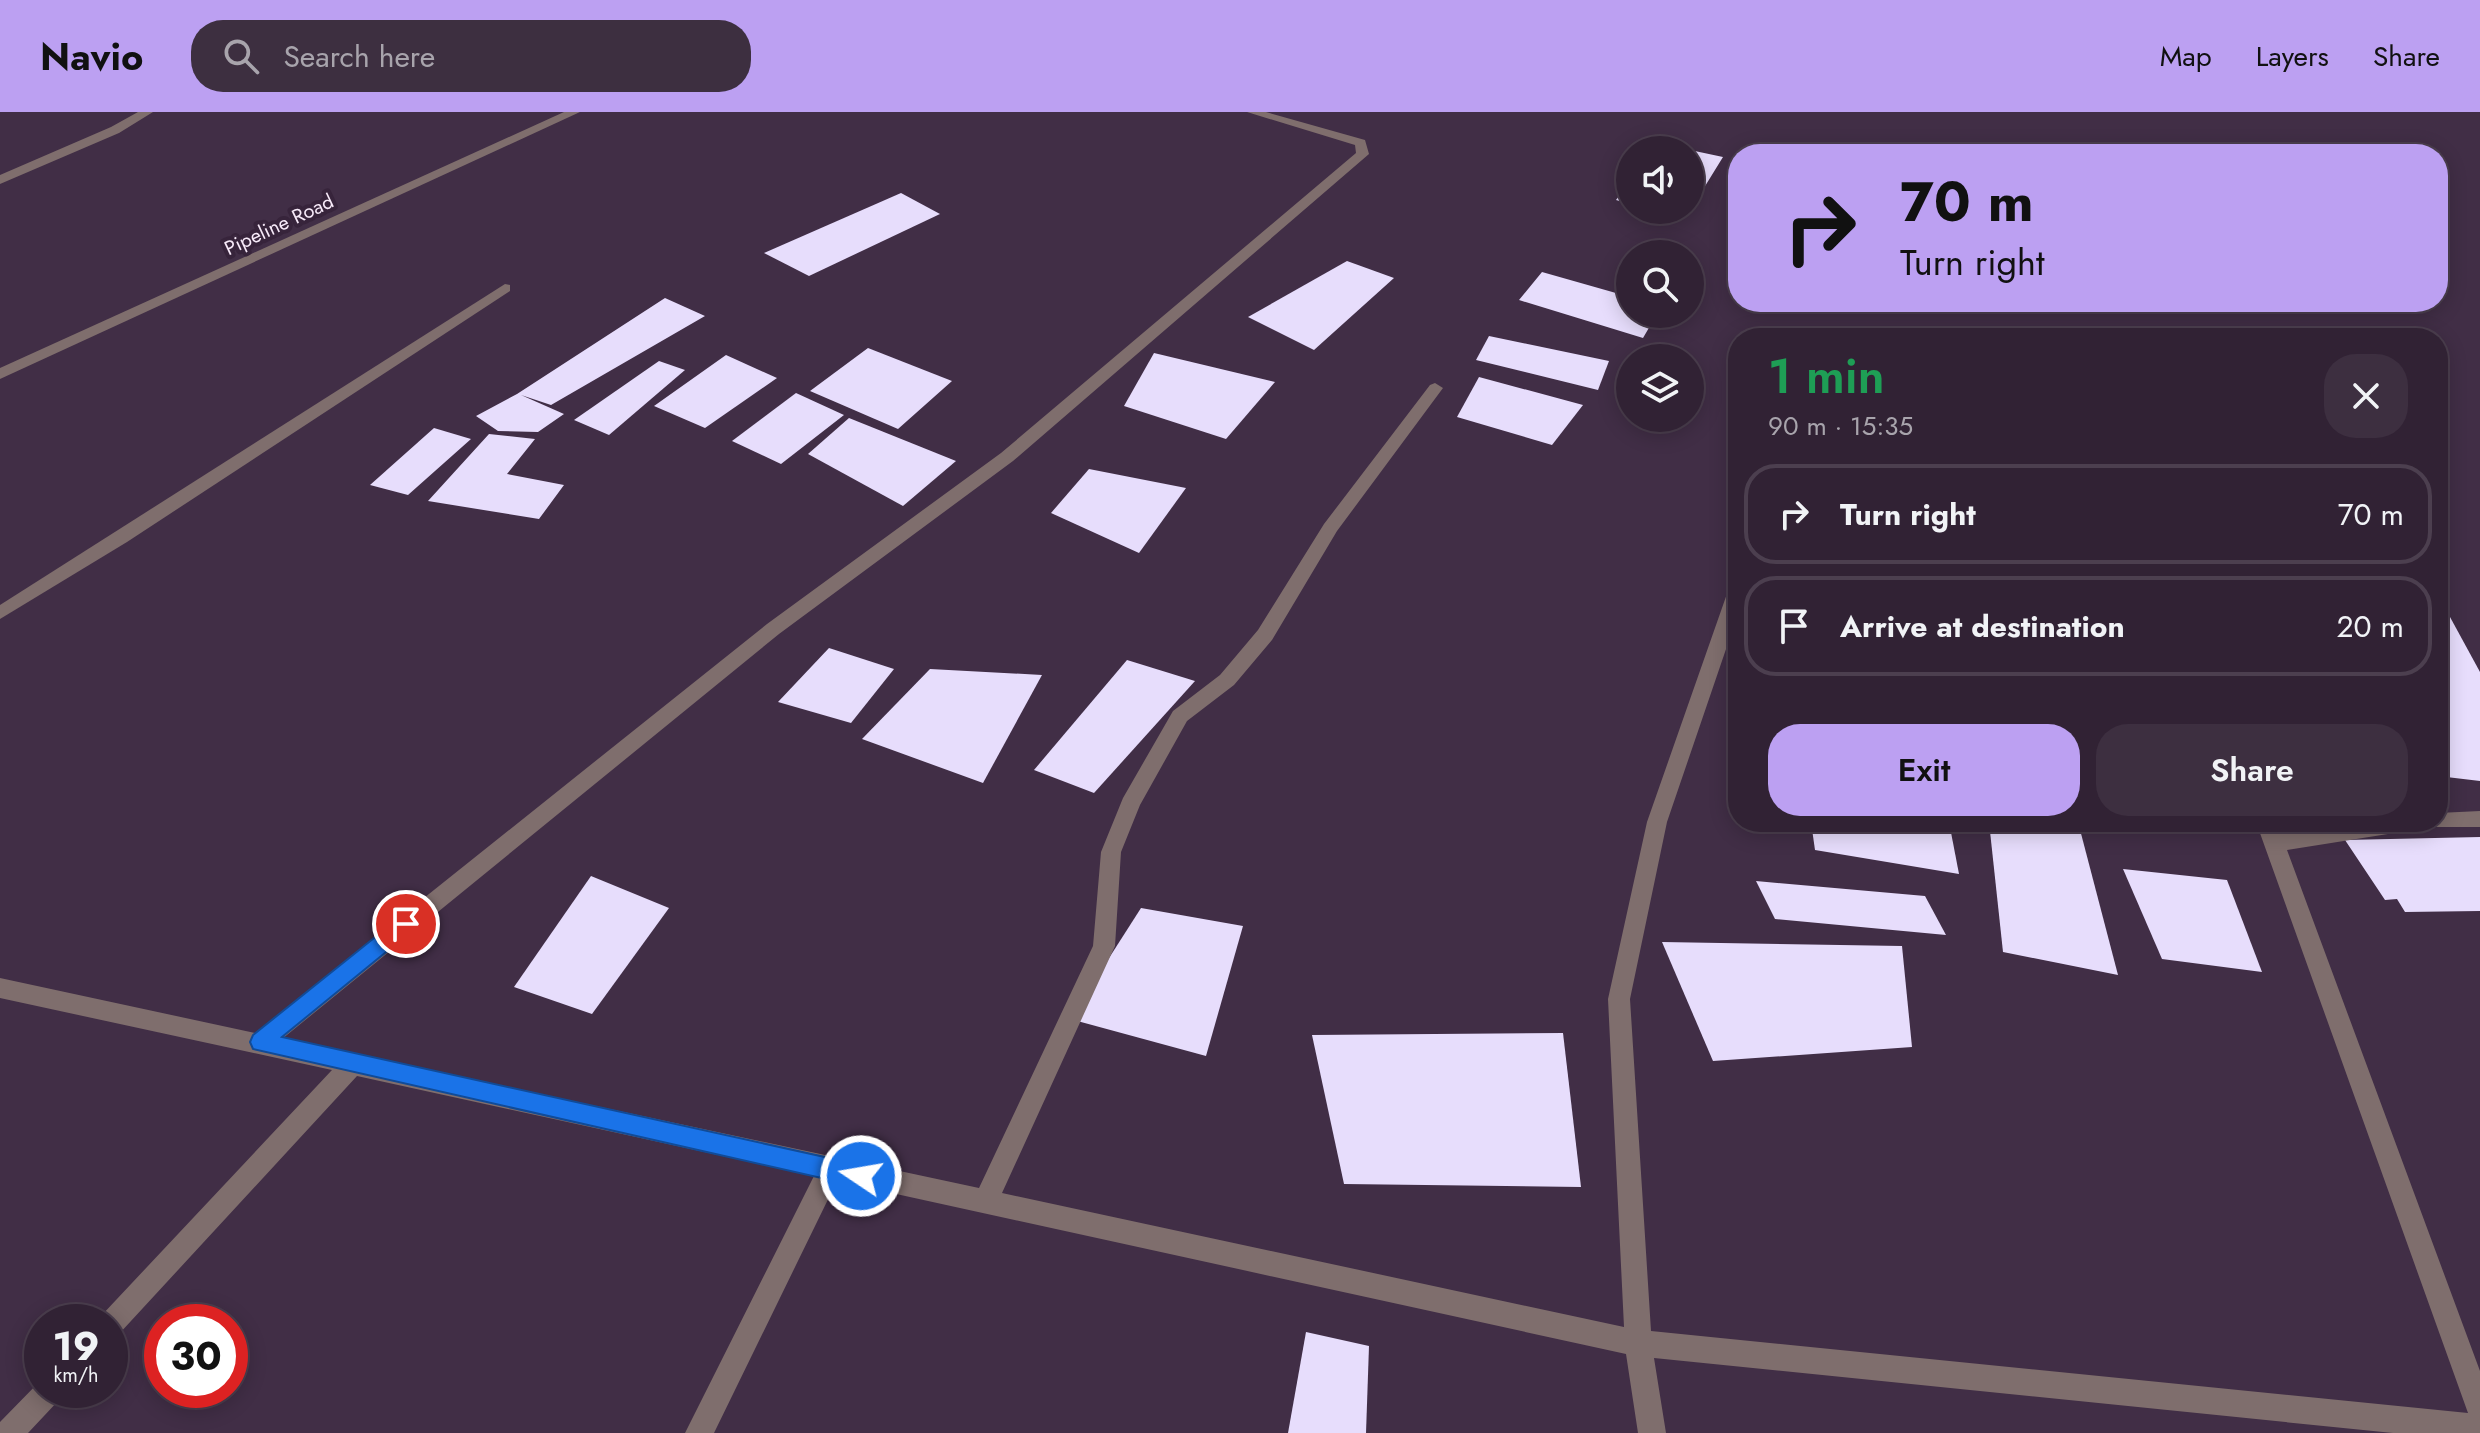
<!DOCTYPE html>
<html lang="en">
<head>
<meta charset="utf-8">
<style>
  body { margin:0; font-family:Jost,sans-serif; background:#3d2f40; color:#f1f3f6; height:100vh; display:flex; flex-direction:column; font-size:30px; white-space:nowrap }
  * { box-sizing:border-box; margin:0 }
  p { font-size:26px; color:#a8a4ac }
  .icon { flex:none; width:44px; height:44px; fill:none; stroke:currentColor; stroke-width:2; stroke-linecap:round; stroke-linejoin:round }
  .map { position:relative; flex:1; overflow:hidden }
  .sheet { position:absolute; left:1728px; top:216px; width:720px; height:504px; display:flex; flex-direction:column; background:#312234; border-radius:32px; box-shadow:0 4px 20px #0003,0 0 0 2px #4c3f4f }
  .sheet>* { flex:none }
  .banner { position:absolute; left:1728px; top:32px; width:720px; height:168px; border-radius:32px; box-shadow:0 4px 20px #0003,0 0 0 2px #4c3f4f; background:#bca0f2; color:#111; overflow:hidden }
  .tools { position:absolute; left:1616px; top:24px; display:grid; gap:16px }
  .tools a { display:grid; place-items:center; width:88px; height:88px; border-radius:50%; background:#312234; box-shadow:0 4px 20px #0003,0 0 0 2px #4c3f4f; font-size:40px }
  .speed { position:absolute; left:24px; top:1192px; display:flex; gap:16px; font-size:40px; font-weight:700; text-align:center }
  .speed>* { display:grid; place-content:center; width:104px; height:104px; border-radius:50%; background:#312234; box-shadow:0 4px 20px #0003,0 0 0 2px #4c3f4f; line-height:1 }
  .speed small { font-size:20px; font-weight:400 }
  .speed .limit { border:12px solid #d22; background:#fff; color:#111 }
  .pin { position:absolute; display:grid; place-items:center; width:68px; height:68px; color:#fff; margin:-34px; border:4px solid #fff; border-radius:50%; box-shadow:0 2px 8px #0007 }
  .me { position:absolute; width:88px; margin:-44px; rotate:282deg; stroke-linejoin:round; filter:drop-shadow(0 0 6px #0008) }
  .turn { display:flex; align-items:center; gap:28px; height:168px; padding:0 40px; font-size:36px }
  .turn .icon { width:104px; height:104px; stroke-width:2.5 }
  .turn b { display:block; font-size:56px; line-height:68px }
  .round { display:grid; place-items:center; flex:none; width:84px; height:84px; border-radius:32px; background:#3d2f40 }
  .summary { display:flex; align-items:center; justify-content:space-between; height:136px; padding:0 40px }
  h1 { font-size:48px; font-weight:600; line-height:60px; color:#1e9e55 }
  .action { display:flex; gap:16px; margin-top:auto; padding:16px 40px }
  .action a { flex:1; height:92px; border-radius:32px; background:#bca0f2; color:#111; font-size:32px; font-weight:600; line-height:92px; text-align:center }
  .action a+a { background:#3d2f40; color:#f1f3f6 }
  ul { padding:0; list-style:none }
  li { display:flex; align-items:center; gap:24px; height:100px; margin:0 16px 12px; padding:0 24px; border:4px solid #4c3f4f; border-radius:32px }
  li div { flex:1 }
  li b { display:block; font-size:30px }
  li em { font-style:normal }
  header { display:flex; align-items:center; gap:48px; box-sizing:border-box; height:112px; padding:0 40px; background:#bca0f2; color:#111 }
  header strong { font-size:38px }
  nav { display:flex; gap:44px; margin-inline-start:auto; font-size:28px }
  .search { width:560px; height:72px; background:#3d2f40; display:flex; align-items:center; gap:20px; box-sizing:border-box; padding:0 28px; border-radius:32px; color:#a8a4ac; font-size:30px }
  .map>svg:first-child { display:block }
  .building { fill:#e7ddfc }
  .lines { fill:none; stroke-linecap:round; stroke-linejoin:round }
  .street { fill:#7f6e6d; fill-rule:evenodd }
  .route { fill:#1a73e8; stroke:#114b97; stroke-width:2 }
  .labels { text-anchor:middle; dominant-baseline:central; stroke-width:8; stroke-linejoin:round; paint-order:stroke }
  .far-street-label { font-size:20px; fill:#f7eaf9; stroke:#37243b }
</style>
</head>
<body>
<header>
<strong>Navio</strong>
<div class="search"><svg class="icon" aria-label="search" viewBox="0 0 24 24"><circle cx="10" cy="10" r="6"/><path d="M15 15l6 6"/></svg>Search here</div>
<nav><a>Map</a><a>Layers</a><a>Share</a></nav>
</header>
<div class="map">
<svg width="2480" height="1321" viewBox="0 0 2480 1321">
  <rect width="100%" height="100%" fill="#412e46"/>
  <g class="building">
    <polygon points="1658,30 1686,37 1686,38 1653,38"/>
    <polygon points="1690,38 1723,45 1686,105 1660,99 1690,98"/>
    <polygon points="1630,69 1630,92 1616,88"/>
    <polygon points="901,81 940,102 809,164 764,141"/>
    <polygon points="1347,149 1394,166 1314,238 1248,205"/>
    <polygon points="1542,160 1630,185 1630,202 1657,202 1643,226 1519,188"/>
    <polygon points="665,186 705,204 551,293 521,283 564,302 538,320 498,319 476,304 517,282"/>
    <polygon points="1489,224 1609,249 1598,278 1476,248"/>
    <polygon points="868,236 952,269 898,317 810,279"/>
    <polygon points="1154,241 1275,270 1226,327 1124,294"/>
    <polygon points="726,243 777,266 705,316 654,294"/>
    <polygon points="659,249 685,258 609,323 574,308"/>
    <polygon points="1479,265 1583,293 1552,333 1457,305"/>
    <polygon points="796,281 844,303 781,352 732,329"/>
    <polygon points="849,306 956,349 903,394 808,342"/>
    <polygon points="434,316 471,327 408,383 370,373"/>
    <polygon points="489,322 535,327 507,362 564,373 539,407 428,389"/>
    <polygon points="1089,357 1186,376 1139,441 1051,401"/>
    <polygon points="2438,483 2480,560 2480,669 2438,664"/>
    <polygon points="829,536 894,557 851,611 778,590"/>
    <polygon points="1127,548 1195,569 1094,681 1034,658"/>
    <polygon points="930,557 1042,563 983,671 862,627"/>
    <polygon points="1811,710 1949,710 1959,762 1815,738"/>
    <polygon points="1989,710 2078,710 2118,863 2003,840"/>
    <polygon points="2480,725 2480,799 2405,800 2397,787 2385,788 2345,728"/>
    <polygon points="2123,757 2227,768 2262,860 2162,847"/>
    <polygon points="591,764 669,796 592,902 514,875"/>
    <polygon points="1756,769 1925,784 1946,823 1775,807"/>
    <polygon points="1141,796 1243,814 1206,944 1070,907"/>
    <polygon points="1662,830 1902,834 1912,935 1713,949"/>
    <polygon points="1563,921 1581,1075 1344,1072 1312,923"/>
    <polygon points="1306,1220 1369,1234 1366,1321 1288,1321"/>
  </g>
  <g class="lines">
    <g class="street">
      <polygon points="138,0 153,0 119,21 0,72 0,63 111,15"/>
      <polygon points="564,0 580,0 0,267 0,256"/>
      <polygon points="1247,0 1266,0 1365,28 1369,42 1013,349 779,522 282,927 979,1076 1093,834 1101,740 1123,686 1173,599 1220,563 1258,518 1324,412 1430,273 1435,271 1443,276 1337,419 1272,528 1234,573 1187,609 1140,693 1121,740 1115,834 1002,1081 1624,1215 1608,887 1647,710 1729,476 1738,470 1738,502 1667,710 1630,887 1651,1219 2468,1301 2256,710 2276,710 2281,722 2367,710 2438,710 2438,701 2480,699 2480,715 2432,715 2287,738 2480,1259 2480,1321 2393,1321 1654,1246 1666,1321 1638,1321 1626,1242 837,1069 714,1321 685,1321 814,1064 357,964 119,1222 110,1226 110,1210 98,1210 101,1204 332,958 0,886 0,866 255,921 767,512 1001,341 1356,41 1355,33"/>
      <polygon points="505,172 510,173 510,179 127,430 0,507 0,493"/>
      <polygon points="42,1267 42,1278 63,1278 59,1288 28,1321 0,1321 0,1310"/>
    </g>
  </g>
  <polygon class="route" points="406,803 413,806 416,812 413,818 282,925 861,1053 869,1057 872,1064 869,1072 861,1075 253,937 250,930 253,923 399,806"/>
  <g class="labels">
    <g class="far-street-label">
      <text transform="translate(279 113) rotate(-25)">Pipeline Road</text>
    </g>
  </g>
</svg>
<div class="tools">
<a><svg class="icon" aria-label="sound" viewBox="0 0 24 24"><path d="M4 9h4l5-4v14l-5-4H4zM17 9q2 3 0 6"/></svg></a>
<a><svg class="icon" aria-label="search" viewBox="0 0 24 24"><circle cx="10" cy="10" r="6"/><path d="M15 15l6 6"/></svg></a>
<a><svg class="icon" aria-label="layers" viewBox="0 0 24 24"><path d="M12 4l9 5-9 5-9-5zM3 14l9 5 9-5"/></svg></a>
</div>
<div class="speed"><div>19<small>km/h</small></div><div class="limit">30</div></div>
<div class="pin" style="left:406px;top:812px;background:#d93025"><svg class="icon" aria-label="arrive" viewBox="0 0 24 24"><path d="M6 21V4h12l-3 4 3 4H6"/></svg></div>
<svg class="me" style="left:861px;top:1064px" viewBox="-20 -20 40 40"><circle r="17" fill="#1a73e8" stroke="#fff" stroke-width="3"/><path d="M0-11L8 9 0 5-8 9z" fill="#fff"/></svg>
<div class="banner">
<div class="turn"><svg class="icon" aria-label="right" viewBox="0 0 24 24"><path d="M7 20v-9h11M14 6l5 5-5 5"/></svg><div><b>70 m</b>Turn right</div></div>
</div>
<section class="sheet">
<div class="summary"><div><h1>1 min</h1><p>90 m · 15:35</p></div><a class="round"><svg class="icon" aria-label="close" viewBox="0 0 24 24"><path d="M6 6l12 12M18 6L6 18"/></svg></a></div>
<ul>
<li><svg class="icon" aria-label="right" viewBox="0 0 24 24"><path d="M7 20v-9h11M14 6l5 5-5 5"/></svg><div><b>Turn right</b></div><em>70 m</em></li>
<li><svg class="icon" aria-label="arrive" viewBox="0 0 24 24"><path d="M6 21V4h12l-3 4 3 4H6"/></svg><div><b>Arrive at destination</b></div><em>20 m</em></li>
</ul>
<div class="action"><a>Exit</a><a>Share</a></div>
</section>
</div>
</body>
</html>
